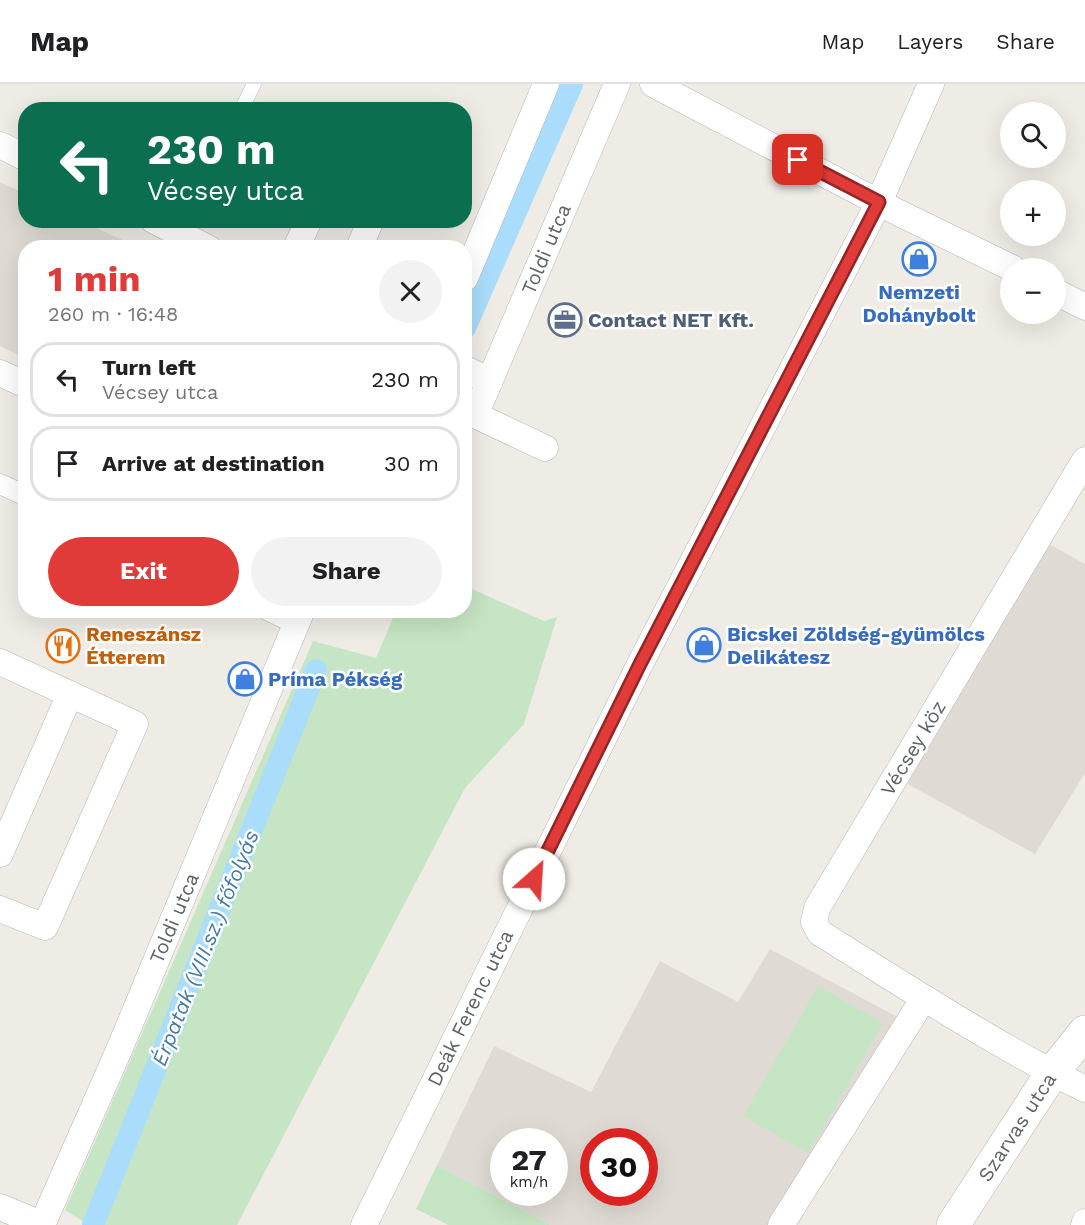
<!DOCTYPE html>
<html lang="en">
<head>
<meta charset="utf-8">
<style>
  body { margin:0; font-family:"Work Sans",sans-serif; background:#f2f2f2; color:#202124; height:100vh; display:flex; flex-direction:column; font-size:22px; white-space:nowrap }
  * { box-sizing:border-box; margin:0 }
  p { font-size:20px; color:#757577 }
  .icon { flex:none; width:33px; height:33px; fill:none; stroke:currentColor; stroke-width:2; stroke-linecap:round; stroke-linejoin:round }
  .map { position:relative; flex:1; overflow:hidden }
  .panel { position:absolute; left:18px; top:156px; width:454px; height:378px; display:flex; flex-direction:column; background:#fff; border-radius:24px; box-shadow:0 6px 24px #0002 }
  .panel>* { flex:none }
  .guide { position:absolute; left:18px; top:18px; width:454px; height:126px; border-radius:24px; box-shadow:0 6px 24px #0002; background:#0b6e4f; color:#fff; overflow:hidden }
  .controls { position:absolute; left:1000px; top:18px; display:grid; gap:12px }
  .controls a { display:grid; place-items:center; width:66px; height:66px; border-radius:50%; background:#fff; box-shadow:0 6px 24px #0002; font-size:30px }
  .speed { position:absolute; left:490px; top:1044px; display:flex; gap:12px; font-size:30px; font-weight:700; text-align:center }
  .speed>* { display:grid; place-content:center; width:78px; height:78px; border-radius:50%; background:#fff; box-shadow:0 6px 24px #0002; line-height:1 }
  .speed small { font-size:15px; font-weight:400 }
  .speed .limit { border:9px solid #d22; background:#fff; color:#111 }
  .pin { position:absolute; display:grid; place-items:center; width:51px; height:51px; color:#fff; margin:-26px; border-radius:12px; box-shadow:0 3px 9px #0006 }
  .me { position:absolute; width:66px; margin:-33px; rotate:26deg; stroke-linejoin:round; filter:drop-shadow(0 0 4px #0008) }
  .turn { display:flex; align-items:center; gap:21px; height:126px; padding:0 30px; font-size:27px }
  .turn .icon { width:78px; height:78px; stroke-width:2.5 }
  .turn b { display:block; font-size:42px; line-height:51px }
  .round { display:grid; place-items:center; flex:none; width:63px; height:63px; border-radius:32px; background:#f2f2f2 }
  .overview { display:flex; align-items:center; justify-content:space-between; height:102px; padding:0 30px }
  h1 { font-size:36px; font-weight:700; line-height:45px; color:#e13b39 }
  .action { display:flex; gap:12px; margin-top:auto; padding:12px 30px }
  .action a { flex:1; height:69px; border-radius:36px; background:#e13b39; color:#fff; font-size:24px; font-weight:700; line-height:69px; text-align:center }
  .action a+a { background:#f2f2f2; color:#202124 }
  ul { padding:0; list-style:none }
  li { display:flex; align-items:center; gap:18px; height:75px; margin:0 12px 9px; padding:0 18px; border:3px solid #e0e0e0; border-radius:24px }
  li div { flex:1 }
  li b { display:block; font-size:22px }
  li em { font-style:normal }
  header { display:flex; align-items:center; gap:36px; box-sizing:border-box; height:84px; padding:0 30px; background:#fff; border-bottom:2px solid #e0e0e0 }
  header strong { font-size:28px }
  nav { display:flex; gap:33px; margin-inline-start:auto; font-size:21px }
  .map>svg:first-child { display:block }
  .education { fill:#dfdbd4; fill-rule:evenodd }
  .green { fill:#c6e5c4 }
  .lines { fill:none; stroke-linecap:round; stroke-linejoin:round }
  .canal { stroke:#aaddfb; stroke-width:22 }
  .service-casing { stroke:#b3b6ba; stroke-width:15 }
  .pedestrian-casing { stroke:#b3b6ba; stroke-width:21 }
  .minor-casing { stroke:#b3b6ba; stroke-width:27 }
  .tertiary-casing { stroke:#b3b6ba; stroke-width:34 }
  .service { stroke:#fff; stroke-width:14 }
  .pedestrian { stroke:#fff; stroke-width:20 }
  .minor { stroke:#fff; stroke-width:26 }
  .tertiary { stroke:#fff; stroke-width:33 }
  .route-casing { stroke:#922625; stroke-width:15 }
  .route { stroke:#e13b39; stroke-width:10 }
  .labels { text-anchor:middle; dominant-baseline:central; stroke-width:5; stroke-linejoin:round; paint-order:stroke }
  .street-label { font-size:20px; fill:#5d6265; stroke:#fff }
  .shop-label { font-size:20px; font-weight:bold; fill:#366cbe; stroke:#fff; text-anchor:start }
  .service-label { font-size:20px; font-weight:bold; fill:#4e5e75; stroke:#fff; text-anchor:start }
  .food-label { font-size:20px; font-weight:bold; fill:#c56008; stroke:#fff; text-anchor:start }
  .water-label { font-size:21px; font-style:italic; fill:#437aa4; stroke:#fff }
</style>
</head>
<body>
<header>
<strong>Map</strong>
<nav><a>Map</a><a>Layers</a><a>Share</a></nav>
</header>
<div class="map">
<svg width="1085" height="1141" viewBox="0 0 1085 1141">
  <rect width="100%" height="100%" fill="#efece6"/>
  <g class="education">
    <polygon points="0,98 25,110 26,136 81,137 138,163 26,164 25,274 0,262"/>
    <polygon points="1038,454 1085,480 1085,689 1035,770 895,693"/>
    <path d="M 770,865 L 907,938 L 781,1141 L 551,1141 L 437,1081 L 494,962 L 591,1008 L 660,877 L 738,918 ZM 504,1058 L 555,1058 L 555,1108 L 504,1108 ZM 594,1058 L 645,1058 L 645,1108 L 594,1108 Z"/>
  </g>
  <g class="green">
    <polygon points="465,502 544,537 557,533 524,640 465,704 237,1141 89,1141 65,1126 313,557 376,574 396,527 465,526"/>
    <polygon points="818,902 883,939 808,1069 743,1032"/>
    <polygon points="437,1081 551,1141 448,1141 416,1125"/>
  </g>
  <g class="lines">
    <g class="canal">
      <polyline points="465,244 572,0"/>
      <polyline points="93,1141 316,586"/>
    </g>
    <g class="service-casing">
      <polyline id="service" points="241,26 254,0"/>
    </g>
    <g class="pedestrian-casing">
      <g id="pedestrian">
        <polyline points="0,400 26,412"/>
        <polyline points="267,526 296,540"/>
      </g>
    </g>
    <g class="minor-casing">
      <g id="minor">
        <polyline points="653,0 899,129 1012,184"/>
        <polyline points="0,61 26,74"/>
        <polyline points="153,136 208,164"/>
        <polyline points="296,164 309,136"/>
        <polyline points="359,164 371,136"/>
        <polyline points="465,194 546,0"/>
        <polyline points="1056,208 1085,223"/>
        <polyline points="465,285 490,297"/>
        <polyline points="0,289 26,301"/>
        <polyline points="545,364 475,331 617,0"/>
        <path d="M 1085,376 L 817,824 L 814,838 L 820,849 C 907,903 993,960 1085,1005"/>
        <polyline points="0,578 135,640 45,843 0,825"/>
        <polyline points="0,770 70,610"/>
        <polyline points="0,1123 43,1141"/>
        <polyline points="42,1141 119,966 302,526"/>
        <polyline points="364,1141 639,582 879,118 931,0"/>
        <polyline points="781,1141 924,914"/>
        <polyline points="1084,1141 1085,1138"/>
      </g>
    </g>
    <g class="tertiary-casing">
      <polyline id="tertiary" points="953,1141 1052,989 1085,948"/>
    </g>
    <use href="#service" class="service"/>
    <use href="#pedestrian" class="pedestrian"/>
    <use href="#minor" class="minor"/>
    <use href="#tertiary" class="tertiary"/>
  </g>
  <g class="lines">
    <g class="route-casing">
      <polyline id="route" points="534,795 639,582 879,118 798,76"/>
    </g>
    <use href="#route" class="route"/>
  </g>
  <defs>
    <g id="shop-ring" transform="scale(1.725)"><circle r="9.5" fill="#fff" stroke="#3f7fe0" stroke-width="1.5"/><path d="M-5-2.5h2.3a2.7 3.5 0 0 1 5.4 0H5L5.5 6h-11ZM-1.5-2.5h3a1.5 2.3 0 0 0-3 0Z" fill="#3f7fe0"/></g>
    <g id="office-ring" transform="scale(1.725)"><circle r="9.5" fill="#fff" stroke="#5c6f8a" stroke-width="1.5"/><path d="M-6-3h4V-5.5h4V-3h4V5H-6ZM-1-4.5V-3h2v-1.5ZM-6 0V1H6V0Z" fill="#5c6f8a"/></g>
    <g id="restaurant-ring" transform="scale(1.725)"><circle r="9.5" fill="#fff" stroke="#e8710a" stroke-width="1.5"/><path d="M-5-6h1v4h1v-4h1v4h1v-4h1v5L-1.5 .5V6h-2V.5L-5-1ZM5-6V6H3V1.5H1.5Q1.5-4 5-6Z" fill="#e8710a"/></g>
  </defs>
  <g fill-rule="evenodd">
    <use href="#shop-ring" x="919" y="175"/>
    <use href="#office-ring" x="565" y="236"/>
    <use href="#shop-ring" x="704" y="561"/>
    <use href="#restaurant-ring" x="63" y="562"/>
    <use href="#shop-ring" x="245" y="595"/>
  </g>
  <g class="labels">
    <g class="street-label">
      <text transform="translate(546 165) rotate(-67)">Toldi utca</text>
      <text transform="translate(913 664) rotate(-59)">Vécsey köz</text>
      <text transform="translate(174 834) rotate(-67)">Toldi utca</text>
      <text transform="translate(470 924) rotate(-64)">Deák Ferenc utca</text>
      <text transform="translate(1017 1043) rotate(-57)">Szarvas utca</text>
    </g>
    <g class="shop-label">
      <text x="919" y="208" text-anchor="middle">Nemzeti<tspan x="919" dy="23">Dohánybolt</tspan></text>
      <text x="727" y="550">Bicskei Zöldség-gyümölcs<tspan x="727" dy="23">Delikátesz</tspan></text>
      <text x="268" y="595">Príma Pékség</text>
    </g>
    <g class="service-label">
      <text x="588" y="236">Contact NET Kft.</text>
    </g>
    <g class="food-label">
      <text x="86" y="550">Reneszánsz<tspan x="86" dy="23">Étterem</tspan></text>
    </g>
    <g class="water-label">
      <text transform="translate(205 864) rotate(-68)">Érpatak (VIII.sz.) főfolyás</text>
    </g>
  </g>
</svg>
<div class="controls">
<a><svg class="icon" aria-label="search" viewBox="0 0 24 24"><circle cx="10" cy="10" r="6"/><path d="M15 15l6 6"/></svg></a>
<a>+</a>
<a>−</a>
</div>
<div class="speed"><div>27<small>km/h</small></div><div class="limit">30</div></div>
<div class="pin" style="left:798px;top:76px;background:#d93025"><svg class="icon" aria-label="arrive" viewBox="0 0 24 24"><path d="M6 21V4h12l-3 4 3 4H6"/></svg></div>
<svg class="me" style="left:534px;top:795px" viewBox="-20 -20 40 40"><circle r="19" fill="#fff"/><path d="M0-13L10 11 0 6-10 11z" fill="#e13b39"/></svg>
<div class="guide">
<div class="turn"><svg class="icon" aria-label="left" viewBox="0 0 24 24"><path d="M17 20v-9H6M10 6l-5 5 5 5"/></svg><div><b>230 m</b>Vécsey utca</div></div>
</div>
<section class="panel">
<div class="overview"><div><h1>1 min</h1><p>260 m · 16:48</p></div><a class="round"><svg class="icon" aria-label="close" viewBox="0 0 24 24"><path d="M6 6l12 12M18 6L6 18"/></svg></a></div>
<ul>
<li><svg class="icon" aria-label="left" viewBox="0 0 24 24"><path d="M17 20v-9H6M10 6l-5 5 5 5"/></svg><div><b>Turn left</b><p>Vécsey utca</p></div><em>230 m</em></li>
<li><svg class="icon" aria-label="arrive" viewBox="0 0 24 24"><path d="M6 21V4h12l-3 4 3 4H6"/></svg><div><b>Arrive at destination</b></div><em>30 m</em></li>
</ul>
<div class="action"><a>Exit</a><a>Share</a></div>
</section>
</div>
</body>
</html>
